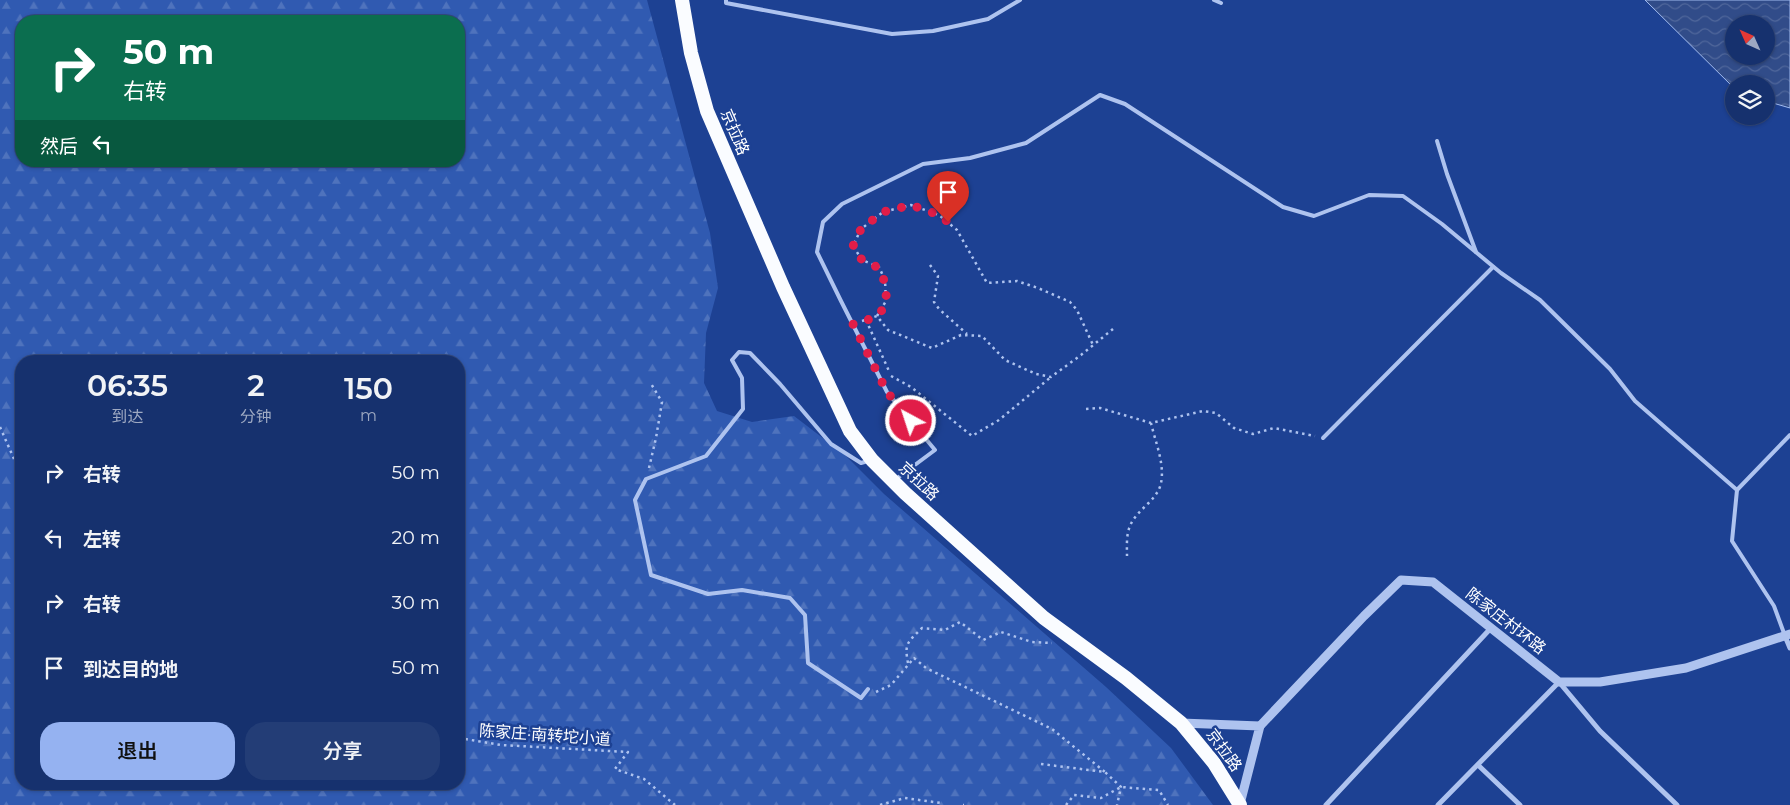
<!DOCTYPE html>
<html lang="zh">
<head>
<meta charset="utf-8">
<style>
  body { margin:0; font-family:Montserrat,"Noto Sans SC",sans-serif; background:#233d76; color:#f1f3f6; height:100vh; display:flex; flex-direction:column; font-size:19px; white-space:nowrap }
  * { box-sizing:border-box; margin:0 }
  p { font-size:16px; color:#9ea9c2 }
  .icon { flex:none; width:28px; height:28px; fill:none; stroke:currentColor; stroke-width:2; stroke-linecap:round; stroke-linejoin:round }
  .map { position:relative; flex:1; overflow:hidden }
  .details { position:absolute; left:15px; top:355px; width:450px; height:435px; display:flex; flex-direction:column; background:#16316e; border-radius:20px; box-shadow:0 1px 4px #0004,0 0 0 1px #354c81 }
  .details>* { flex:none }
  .hud { position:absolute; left:15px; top:15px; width:450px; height:152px; border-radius:20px; box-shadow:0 1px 4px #0004,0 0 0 1px #354c81; background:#0b6e4f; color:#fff; overflow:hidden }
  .needle { width:32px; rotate:315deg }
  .controls { position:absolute; left:1725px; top:15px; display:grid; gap:10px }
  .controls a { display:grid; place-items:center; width:50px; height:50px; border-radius:50%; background:#16316e; box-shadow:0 1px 4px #0004,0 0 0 1px #354c81; font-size:25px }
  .pin { position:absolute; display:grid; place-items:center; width:42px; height:42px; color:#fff; margin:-51px -21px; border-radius:50% 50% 50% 0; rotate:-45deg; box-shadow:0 0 5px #0007 }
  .pin .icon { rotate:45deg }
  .me { position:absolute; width:55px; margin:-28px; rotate:320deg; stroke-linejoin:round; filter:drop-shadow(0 0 4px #0008) }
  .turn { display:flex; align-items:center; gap:18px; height:105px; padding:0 25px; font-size:22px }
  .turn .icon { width:65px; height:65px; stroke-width:2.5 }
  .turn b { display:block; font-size:35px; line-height:42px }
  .then { display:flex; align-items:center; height:48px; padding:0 25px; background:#0003; gap:10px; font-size:19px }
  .eta { display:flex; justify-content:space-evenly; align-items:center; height:85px; text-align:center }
  .eta b { font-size:30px; font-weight:600; line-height:35px }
  .button { display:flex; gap:10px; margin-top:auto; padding:10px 25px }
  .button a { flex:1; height:58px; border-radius:20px; background:#95b2f1; color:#111; font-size:20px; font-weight:600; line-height:58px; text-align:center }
  .button a+a { background:#233d76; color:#f1f3f6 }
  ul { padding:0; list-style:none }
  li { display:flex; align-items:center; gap:15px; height:65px; padding:0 25px }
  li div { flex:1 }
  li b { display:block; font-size:19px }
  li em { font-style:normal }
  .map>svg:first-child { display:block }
  .forest { fill:url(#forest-firs); fill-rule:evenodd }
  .water { fill:url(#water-waves); stroke:#a2bcf0; fill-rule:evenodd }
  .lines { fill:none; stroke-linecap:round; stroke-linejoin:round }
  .path { stroke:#aec3ef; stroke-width:2.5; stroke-dasharray:2.5 4; stroke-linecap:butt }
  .service { stroke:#aec3ef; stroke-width:4 }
  .minor { stroke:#aec3ef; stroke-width:5 }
  .tertiary { stroke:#aec3ef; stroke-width:9 }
  .trunk { stroke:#fafcff; stroke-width:14 }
  .route { stroke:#e11d48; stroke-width:9; stroke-dasharray:0 16.2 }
  .labels { text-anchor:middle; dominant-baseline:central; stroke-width:5; stroke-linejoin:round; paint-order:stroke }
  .street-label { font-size:16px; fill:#fff; stroke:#1d4193 }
</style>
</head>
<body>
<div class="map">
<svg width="1790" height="805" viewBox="0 0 1790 805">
  <defs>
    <pattern id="forest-firs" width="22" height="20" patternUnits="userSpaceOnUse" patternTransform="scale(1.25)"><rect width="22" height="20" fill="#305ab1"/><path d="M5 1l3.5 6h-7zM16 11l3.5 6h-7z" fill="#4f73bd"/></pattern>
    <pattern id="water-waves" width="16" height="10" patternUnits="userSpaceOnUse" patternTransform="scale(1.25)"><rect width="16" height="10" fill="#314c89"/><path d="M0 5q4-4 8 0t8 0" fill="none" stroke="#50679b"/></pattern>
  </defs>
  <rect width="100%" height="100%" fill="#1d4193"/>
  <path class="forest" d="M 0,0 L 647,0 L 710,233 L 718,288 L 706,333 L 704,383 L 717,411 L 752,422 L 794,416 L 845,455 L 884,494 L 1106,687 L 1171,748 L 1213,805 L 0,805 ZM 21,21 L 459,21 L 459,161 L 21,161 ZM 21,361 L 459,361 L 459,784 L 21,784 Z"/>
  <path class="water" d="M 1645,0 L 1790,0 L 1790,108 L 1766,101 L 1766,84 L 1734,84 L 1734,88 ZM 1734,24 L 1766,24 L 1766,56 L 1734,56 Z"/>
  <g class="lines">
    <g class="path">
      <polyline points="930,265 938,276 934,302 939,309 967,334"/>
      <polyline points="877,316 886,301 885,280 879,267 862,260 853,246 861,229 883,212 911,205 939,215 957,230 987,283 1017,281 1038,288 1070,302 1077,310 1093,345"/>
      <polyline points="866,320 889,371"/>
      <polyline points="862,321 877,316 888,330 932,348 961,335 982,336 1005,360 1036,374 1051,377 1081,355 1113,329"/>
      <polyline points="891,376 911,387 972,436 999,420 1051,377"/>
      <polyline points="1086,409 1100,408 1151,423 1203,411 1216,413 1234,428 1253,434 1274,428 1315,436"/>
      <polyline points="0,427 21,475"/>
      <polyline points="649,468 656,438 662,402 650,382"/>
      <path d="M 1127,556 C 1127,547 1126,535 1130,526 C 1136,510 1158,500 1161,483 C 1165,464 1155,441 1151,423"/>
      <path d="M 908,663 C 904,643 908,642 922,628 L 945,630 L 960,622 L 983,640 L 1001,632 L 1032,642 L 1052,643"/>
      <polyline points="876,692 891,685 914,658 926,668 1052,729 1105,772"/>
      <polyline points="459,738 501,745 628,752 615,769 644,779 675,805"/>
      <polyline points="1041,764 1105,772 1121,787 1117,805"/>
      <polyline points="880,805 905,798 941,803 940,805"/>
      <polyline points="963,805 964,805"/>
      <polyline points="1066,805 1074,795 1101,798 1121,787 1159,790 1168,805"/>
    </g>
    <g class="service">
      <polyline points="726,0 726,3 892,34 933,31 988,19 1020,0"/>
      <polyline points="1214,0 1221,3"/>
      <polyline points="1437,141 1447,174 1476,252"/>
      <polyline points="1323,438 1493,267"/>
      <polyline points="868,461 861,463 831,444 780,384 750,353 739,352 732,360 742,378 743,409 706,456 646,479 635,500 651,575 708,594 742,590 790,598 805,615 808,663 861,698 868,689"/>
      <polyline points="896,479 935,450 887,392 841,301 817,252 823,222 842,204 923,164 970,158 1026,143 1100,95 1125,104 1283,207 1314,216 1369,195 1403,196 1442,224 1501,273 1540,300 1610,369 1635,401 1737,490 1732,541 1774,606 1785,636"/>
      <polyline points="1737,490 1790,435"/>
    </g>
    <g class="minor">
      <polyline points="1785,636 1790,648"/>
      <polyline points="1478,765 1520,805"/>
      <polyline points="1326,805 1491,628"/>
      <polyline points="1438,805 1559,682 1600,731 1677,805"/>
    </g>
    <g class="tertiary">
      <polyline points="1181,723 1260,726 1240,804"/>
      <polyline points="1260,726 1364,616 1401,580 1433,582 1559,682 1600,682 1686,668 1790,634"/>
    </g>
    <polyline class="trunk" points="682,0 691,53 707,111 783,287 850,431 872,460 905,493 1044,618 1126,678 1181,723 1214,763 1240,805"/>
  </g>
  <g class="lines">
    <path class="route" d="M 911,421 L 887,392 L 853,324 C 860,322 870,320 876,316 C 892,305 886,282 879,268 L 862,260 L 853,246 L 861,229 L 883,212 L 911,205 L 939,215 L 948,222"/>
  </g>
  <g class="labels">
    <g class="street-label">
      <text transform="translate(735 132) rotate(67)">京拉路</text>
      <text transform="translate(919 481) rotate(43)">京拉路</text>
      <text transform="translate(1506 621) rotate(38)">陈家庄村环路</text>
      <text transform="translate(545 735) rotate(4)">陈家庄·南转坨小道</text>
      <text transform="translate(1224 750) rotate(54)">京拉路</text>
    </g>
  </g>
</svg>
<div class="controls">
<a><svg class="needle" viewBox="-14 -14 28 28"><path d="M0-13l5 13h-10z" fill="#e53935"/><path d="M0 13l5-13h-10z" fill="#9ea9c2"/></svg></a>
<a><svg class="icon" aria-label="layers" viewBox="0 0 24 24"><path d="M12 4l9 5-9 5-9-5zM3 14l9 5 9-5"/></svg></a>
</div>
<div class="pin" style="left:948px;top:222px;background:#d93025"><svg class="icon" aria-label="arrive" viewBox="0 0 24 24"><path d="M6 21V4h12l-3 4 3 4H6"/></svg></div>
<svg class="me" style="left:911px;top:421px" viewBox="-20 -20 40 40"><circle r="17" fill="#e11d48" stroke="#fff" stroke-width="3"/><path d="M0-11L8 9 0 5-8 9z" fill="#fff"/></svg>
<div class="hud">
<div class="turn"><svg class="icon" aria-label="right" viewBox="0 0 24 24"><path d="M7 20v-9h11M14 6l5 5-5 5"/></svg><div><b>50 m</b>右转</div></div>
<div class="then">然后<svg class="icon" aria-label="left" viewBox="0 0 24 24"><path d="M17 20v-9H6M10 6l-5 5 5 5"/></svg></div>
</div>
<section class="details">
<div class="eta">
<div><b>06:35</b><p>到达</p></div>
<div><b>2</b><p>分钟</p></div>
<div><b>150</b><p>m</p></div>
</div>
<ul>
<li><svg class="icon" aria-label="right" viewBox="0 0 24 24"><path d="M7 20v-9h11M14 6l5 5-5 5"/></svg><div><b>右转</b></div><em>50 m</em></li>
<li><svg class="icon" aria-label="left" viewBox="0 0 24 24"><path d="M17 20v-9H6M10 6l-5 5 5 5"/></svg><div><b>左转</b></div><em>20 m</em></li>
<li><svg class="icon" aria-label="right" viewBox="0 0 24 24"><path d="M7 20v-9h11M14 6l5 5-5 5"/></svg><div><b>右转</b></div><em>30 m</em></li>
<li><svg class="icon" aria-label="arrive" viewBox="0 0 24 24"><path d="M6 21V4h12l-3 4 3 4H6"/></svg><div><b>到达目的地</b></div><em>50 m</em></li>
</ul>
<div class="button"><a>退出</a><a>分享</a></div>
</section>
</div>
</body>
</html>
